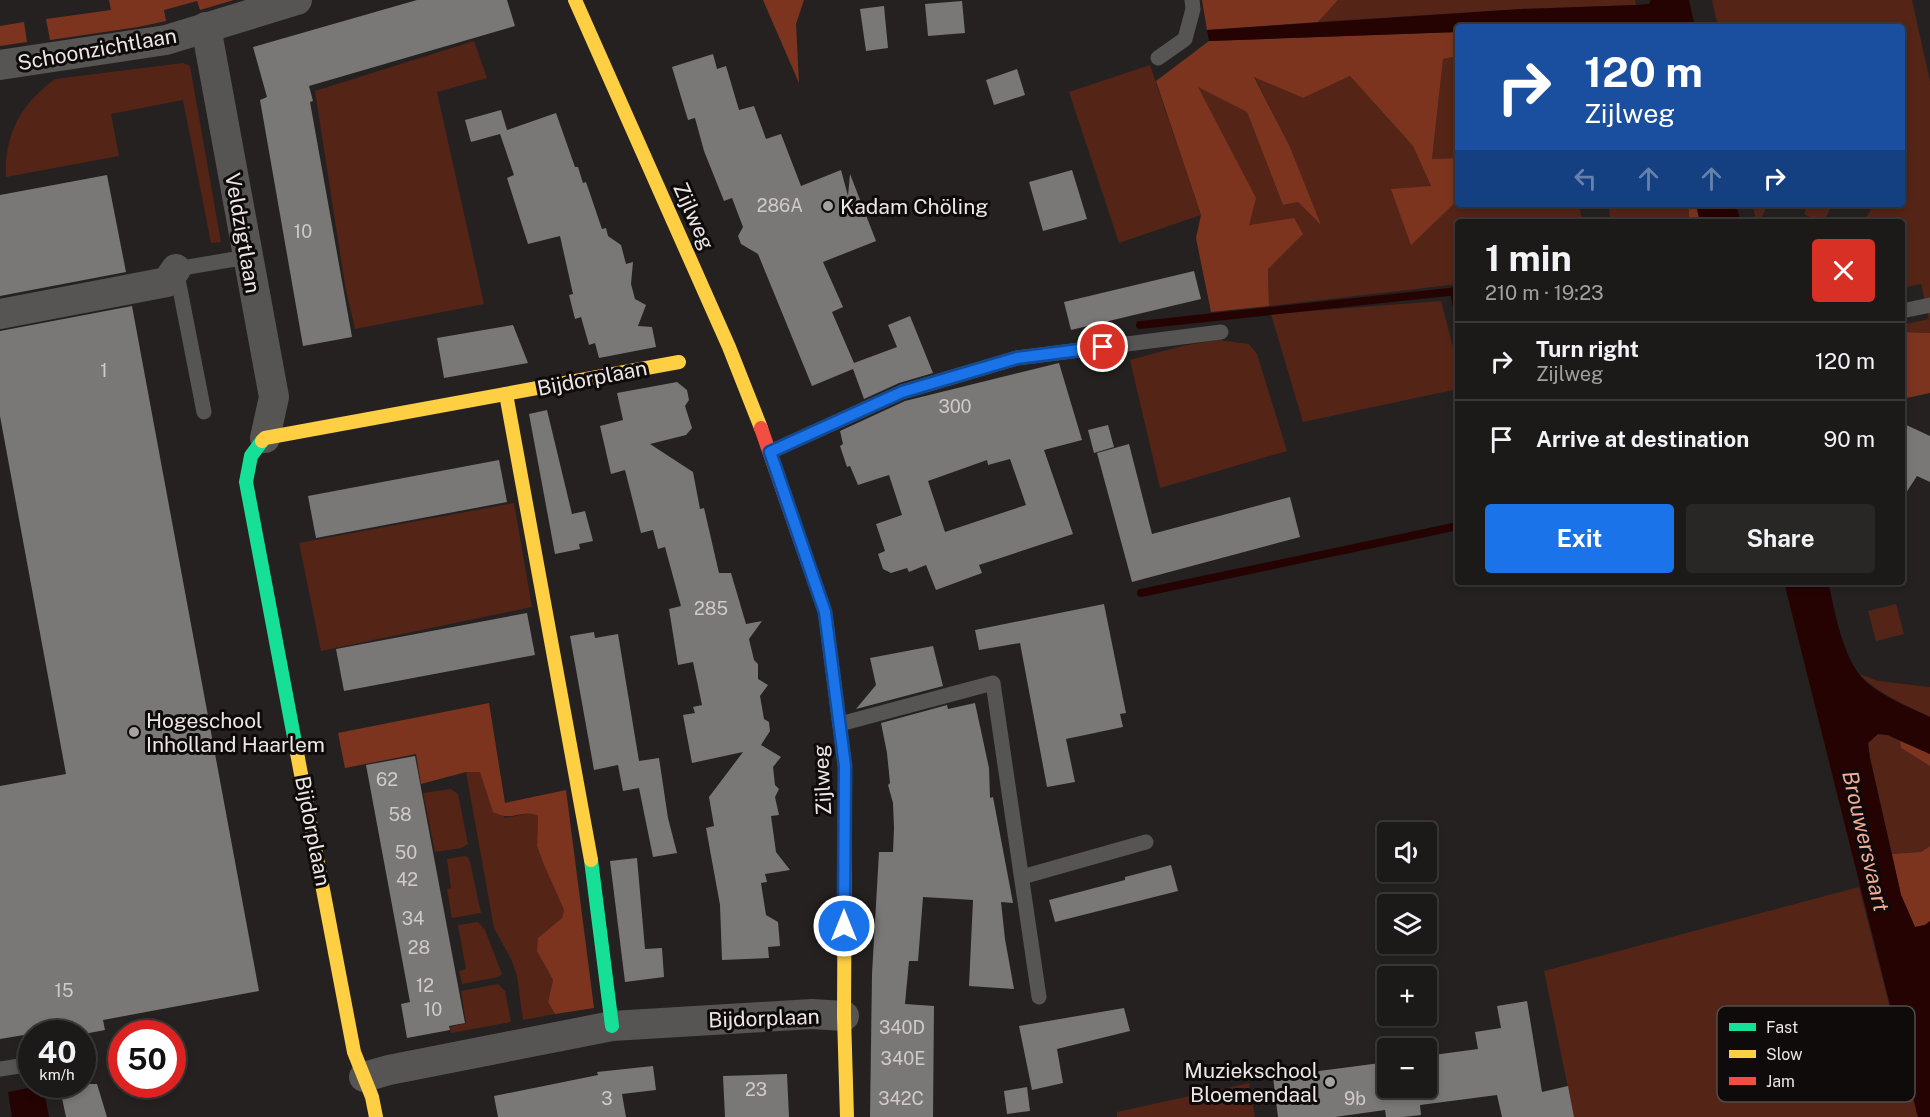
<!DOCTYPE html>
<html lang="en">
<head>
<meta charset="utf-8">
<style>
  body { margin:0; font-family:"Public Sans",sans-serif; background:#292626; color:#f1f3f6; height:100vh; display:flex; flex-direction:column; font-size:22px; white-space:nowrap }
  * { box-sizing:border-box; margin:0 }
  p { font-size:20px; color:#a0a0a2 }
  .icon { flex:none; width:33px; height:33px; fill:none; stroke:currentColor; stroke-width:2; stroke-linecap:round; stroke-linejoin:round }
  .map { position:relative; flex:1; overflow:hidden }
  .details { position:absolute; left:1455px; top:219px; width:450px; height:366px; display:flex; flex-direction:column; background:#1c1919; border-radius:6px; box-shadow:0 3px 9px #0003,0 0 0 2px #3a3838 }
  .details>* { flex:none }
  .banner { position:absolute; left:1455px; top:24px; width:450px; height:183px; border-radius:6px; box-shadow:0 3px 9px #0003,0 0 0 2px #3a3838; background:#1a4fa0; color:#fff; overflow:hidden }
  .tools { position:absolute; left:1377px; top:822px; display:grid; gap:12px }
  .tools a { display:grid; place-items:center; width:60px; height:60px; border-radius:6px; background:#1c1919; box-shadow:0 3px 9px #0003,0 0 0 2px #3a3838; font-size:30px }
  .speed { position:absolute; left:18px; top:1020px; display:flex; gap:12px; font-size:30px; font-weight:700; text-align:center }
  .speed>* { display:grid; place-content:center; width:78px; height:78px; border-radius:50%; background:#1c1919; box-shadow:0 3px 9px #0003,0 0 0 2px #3a3838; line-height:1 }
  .speed small { font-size:15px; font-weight:400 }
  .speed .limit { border:9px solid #d22; background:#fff; color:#111 }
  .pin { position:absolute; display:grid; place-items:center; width:51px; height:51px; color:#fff; margin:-26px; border:3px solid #fff; border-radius:50%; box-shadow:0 2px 6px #0007 }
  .me { position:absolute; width:66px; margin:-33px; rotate:0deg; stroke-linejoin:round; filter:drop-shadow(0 0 4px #0008) }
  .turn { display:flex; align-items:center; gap:21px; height:126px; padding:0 30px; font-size:27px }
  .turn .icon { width:78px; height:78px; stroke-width:2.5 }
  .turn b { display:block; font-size:42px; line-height:51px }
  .lanes { display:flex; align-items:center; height:57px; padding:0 30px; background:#0003; justify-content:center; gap:30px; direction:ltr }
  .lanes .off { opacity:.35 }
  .round { display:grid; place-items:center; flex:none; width:63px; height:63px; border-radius:6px; background:#292626 }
  .head { display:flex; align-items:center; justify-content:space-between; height:102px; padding:0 30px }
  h1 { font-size:36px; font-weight:700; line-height:45px }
  .action { display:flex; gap:12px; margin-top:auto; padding:12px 30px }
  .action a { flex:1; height:69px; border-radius:6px; background:#1a73e8; color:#fff; font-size:24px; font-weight:700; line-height:69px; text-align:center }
  .action a+a { background:#292626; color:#f1f3f6 }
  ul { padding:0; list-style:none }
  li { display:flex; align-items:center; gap:18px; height:78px; padding:0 30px; border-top:2px solid #3a3838 }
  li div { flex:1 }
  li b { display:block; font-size:22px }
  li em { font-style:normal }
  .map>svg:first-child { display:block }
  .green { fill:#542417 }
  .forest { fill:#7d341f }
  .water { fill:#260303 }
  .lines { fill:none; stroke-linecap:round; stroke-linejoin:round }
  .stream { stroke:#260303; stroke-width:8 }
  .building { fill:#7a7777; fill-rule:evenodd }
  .lane { stroke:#575454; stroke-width:15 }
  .street { stroke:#575454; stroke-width:30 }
  .fast { stroke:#16e098; stroke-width:14 }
  .slow { stroke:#ffcf43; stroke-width:14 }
  .jam { stroke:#f24e42; stroke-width:14 }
  .route-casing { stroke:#114b97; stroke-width:15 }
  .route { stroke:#1a73e8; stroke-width:10 }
  .poi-dot { fill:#a6a2a1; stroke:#0e0b0a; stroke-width:2 }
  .labels { text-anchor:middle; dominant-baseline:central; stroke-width:6; stroke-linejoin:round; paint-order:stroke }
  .number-label { font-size:18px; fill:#d0cbca }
  .street-label { font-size:21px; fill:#ece7e6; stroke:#0e0b0a }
  .poi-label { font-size:21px; fill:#ece7e6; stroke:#0e0b0a; text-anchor:start }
  .water-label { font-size:22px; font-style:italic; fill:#f4ac97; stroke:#0e0b0a }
  .key { fill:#0e0b0a; stroke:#514d4c; stroke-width:1.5 }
  .key-label { font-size:16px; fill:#ece7e6 }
</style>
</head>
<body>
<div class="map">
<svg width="1930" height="1117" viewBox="0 0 1930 1117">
  <rect width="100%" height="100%" fill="#252121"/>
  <g class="green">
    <polygon points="1338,0 1635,0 1636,5 1521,9 1318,22"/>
    <polygon points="1712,0 1912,0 1930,81 1930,333 1902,332 1902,325 1929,319 1921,284 1902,288 1902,222 1864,222 1874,204 1902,204 1902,27 1718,27"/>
    <polygon points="1644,22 1646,27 1555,27"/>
    <polygon points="474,41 487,78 437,92 484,304 355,329 345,285 315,91"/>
    <polygon points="1458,56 1458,158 1432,159 1443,59"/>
    <path d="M 183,63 L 190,66 L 221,242 L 211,243 L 183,100 L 111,114 L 119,156 L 6,177 C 4,134 21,104 55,79 Z"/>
    <polygon points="1150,65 1201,215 1119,243 1069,92"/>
    <polygon points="1254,76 1303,98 1350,76 1413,146 1431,186 1411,244 1458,200 1458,204 1579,204 1582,222 1458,222 1458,284 1269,306 1268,269 1294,219 1249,225 1197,86 1247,112 1283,205 1298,202 1319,223 1290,147"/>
    <polygon points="1608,204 1689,204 1689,222 1611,222"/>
    <polygon points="1752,204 1769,204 1761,218 1756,219"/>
    <polygon points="1793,204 1833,204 1823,222 1819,222 1804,214 1806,210"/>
    <polygon points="1441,301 1458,366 1458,389 1303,422 1271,314"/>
    <polygon points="1218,340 1249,344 1257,354 1287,451 1160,488 1130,360 1182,346"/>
    <polygon points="514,503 532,607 321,651 299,543"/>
    <polygon points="1896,604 1904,634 1876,641 1868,611"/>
    <path d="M 1859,674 L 1878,681 L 1930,687 L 1930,717 C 1905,705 1879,694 1859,674 Z"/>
    <polygon points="1878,734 1887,735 1900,741 1901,748 1930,766 1930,846 1921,852 1892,854 1870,758 1868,743"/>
    <polygon points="472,771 480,772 505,818 531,813 538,816 537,846 544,865 564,910 562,918 538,938 544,964 553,980 548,1002 555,1014 523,1020 517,976 512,961 494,928 466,772"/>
    <polygon points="451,789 458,794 468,844 461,848 435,852 423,793"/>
    <polygon points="465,856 468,857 470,862 481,913 452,918 447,889 451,888 447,859"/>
    <polygon points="1859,887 1918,1117 1574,1117 1544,971"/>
    <polygon points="478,922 485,930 502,974 498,977 462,984 459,971 466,969 458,925"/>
    <polygon points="498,984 505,991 511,1022 451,1033 450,1027 466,1023 461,991"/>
    <polygon points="1249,1083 1255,1117 1117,1117 1117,1112"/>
  </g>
  <g class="forest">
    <polygon points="109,0 234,0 200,10 197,1 164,10 166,21 138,27 50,40 46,19 111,10"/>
    <polygon points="763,0 804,0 796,24 799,83"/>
    <polygon points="1202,0 1338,0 1318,22 1207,30"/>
    <polygon points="24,22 27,42 0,46 0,26"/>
    <polygon points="1458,32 1458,56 1443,59 1432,159 1458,158 1458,200 1411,245 1391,189 1431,186 1413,146 1350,76 1303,98 1254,77 1290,147 1321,225 1298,202 1283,205 1247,112 1198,87 1256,198 1249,225 1294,218 1303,234 1268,269 1269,306 1211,312 1196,238 1201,215 1156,81 1209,41"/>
    <polygon points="1689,204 1696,204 1700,222 1689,222"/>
    <polygon points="1902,332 1930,333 1930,393 1902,399"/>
    <path d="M 489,703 L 505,803 L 566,790 L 594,1008 L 555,1014 L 548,1002 L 553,980 L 537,951 L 538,938 L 562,918 L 564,910 L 544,865 L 537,846 L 538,816 C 521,808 514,823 493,812 L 480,772 L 466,772 L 421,784 L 416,754 L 345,768 L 338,733 Z"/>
    <polygon points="1900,741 1930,754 1930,766 1901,748"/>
    <polygon points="1930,846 1930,921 1925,925 1915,927 1901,895 1892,854 1921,852"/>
  </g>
  <g class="water">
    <polygon points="1651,0 1689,0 1695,27 1654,27 1644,22 1554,27 1458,27 1458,32 1209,41 1207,30 1521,9 1636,5 1649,4"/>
    <polygon points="1696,204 1736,204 1741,222 1700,222"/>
    <path d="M 1784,582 L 1828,582 C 1835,611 1841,650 1859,674 C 1873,693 1909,707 1930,717 L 1930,754 L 1888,735 L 1878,734 L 1868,743 L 1870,758 L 1901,895 L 1915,927 L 1925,925 L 1930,921 L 1930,1117 L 1918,1117 Z"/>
    <polygon points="43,1085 49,1117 12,1117 8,1092"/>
  </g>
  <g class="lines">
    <g class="stream">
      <polyline points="1454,291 1458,312"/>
      <polyline points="1140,325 1458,291"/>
      <polyline points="1141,593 1458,526"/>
    </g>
  </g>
  <g class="building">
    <polygon points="417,0 507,0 515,26 309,86 313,101 310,102 352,337 303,346 260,100 267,97 253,47"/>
    <polygon points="962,1 965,33 928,36 925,4"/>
    <polygon points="884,6 888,48 866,51 860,9"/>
    <polygon points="713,54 717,69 726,66 739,110 754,106 766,139 781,134 801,186 841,170 848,196 850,174 876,241 823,262 843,307 832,312 854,363 897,347 888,325 910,316 933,373 899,383 864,399 853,369 812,386 758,254 741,244 738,236 743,227 732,198 724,201 704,151 695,118 688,120 684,107 672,67"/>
    <polygon points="1017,69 1025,95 994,105 986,80"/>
    <polygon points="501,110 507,130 556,113 575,167 578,167 583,183 586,182 602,229 606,228 608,236 621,245 626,264 633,262 631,284 635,299 646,305 638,326 652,327 656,347 599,358 595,343 589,345 581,317 575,319 569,295 573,294 560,236 528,244 507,178 514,175 500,134 471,142 465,120"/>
    <polygon points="1072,170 1087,219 1043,231 1029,182"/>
    <polygon points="107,175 126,272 0,296 0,195"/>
    <polygon points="1194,271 1201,299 1071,330 1064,302"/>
    <polygon points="132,306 259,991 103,1020 105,1030 84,1034 30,1034 0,1039 0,786 66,774 0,416 0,331"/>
    <polygon points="513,325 528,363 444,378 437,338"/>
    <path d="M 1059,363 L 1082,440 L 1044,450 L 1073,534 L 979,565 L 982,573 L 936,590 L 926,565 L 909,572 L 907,568 L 891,573 L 883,569 L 878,554 L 885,551 L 876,524 L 902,515 L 889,475 L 858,485 L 850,466 L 847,467 L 840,446 L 843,444 L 840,431 L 905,401 ZM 1010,459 L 1026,505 L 945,532 L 928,481 L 987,460 L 988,465 Z"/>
    <polygon points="677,382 687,390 689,400 685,406 692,428 686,435 650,444 693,472 700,509 704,508 719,573 731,573 746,624 762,621 749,639 754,660 758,664 758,679 768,685 760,696 764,719 769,722 770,731 761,745 781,757 773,767 775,785 779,789 775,797 779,815 771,816 776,852 790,870 765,874 767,882 761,883 766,915 778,922 780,946 768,947 769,958 722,960 720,905 706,828 714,826 709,797 743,752 692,763 683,715 695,713 693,707 702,705 693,662 678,665 669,609 681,606 665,547 658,549 653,530 641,533 625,470 611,474 600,426 623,420 617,393"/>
    <polygon points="547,410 572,514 585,511 593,541 579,544 580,549 555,554 529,414"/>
    <polygon points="1902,423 1930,436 1930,482 1917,476 1902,499"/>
    <polygon points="1108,425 1114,447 1094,453 1088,430"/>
    <polygon points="1129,444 1152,534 1290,497 1300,537 1132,582 1097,453"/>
    <polygon points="499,460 507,502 316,538 308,496"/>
    <polygon points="1104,604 1126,713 1120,714 1123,727 1066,739 1075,782 1047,787 1020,643 979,650 975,630"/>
    <polygon points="527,613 535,655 344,691 336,649"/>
    <polygon points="594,632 595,638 618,634 639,761 659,758 668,818 677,853 653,857 639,788 623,791 618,765 594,770 570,636"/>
    <polygon points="933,646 943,686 856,709 876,685 870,658"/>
    <polygon points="975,703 989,768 990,798 993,797 1013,903 1001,902 1005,939 1014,989 969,986 973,900 923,897 918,961 909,961 905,1004 934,1006 933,1117 870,1117 872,974 879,852 893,852 894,828 893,803 888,785 890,783 887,753 881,723 947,705 948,709"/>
    <polygon points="415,756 465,1023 449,1026 450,1030 407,1038 401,1004 410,1002 366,765"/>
    <polygon points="637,858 645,949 662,948 664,977 625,982 610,861"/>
    <polygon points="1171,865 1178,891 1055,922 1049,900 1125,880 1125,877"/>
    <polygon points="1527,1001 1542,1092 1568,1086 1574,1117 1502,1117 1497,1095 1420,1105 1421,1115 1403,1117 1386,1117 1385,1110 1335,1117 1278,1117 1273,1077 1388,1062 1388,1088 1426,1088 1426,1056 1478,1049 1475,1032 1501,1028 1497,1006"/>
    <polygon points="1124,1008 1130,1031 1057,1049 1063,1083 1032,1090 1019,1026"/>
    <polygon points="653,1066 656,1090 622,1094 626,1117 498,1117 494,1096 598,1075 597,1072"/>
    <polygon points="787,1074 789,1117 725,1117 723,1076"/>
    <polygon points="59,1084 97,1084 107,1117 66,1117"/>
    <polygon points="1027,1087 1030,1111 1007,1114 1004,1091"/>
  </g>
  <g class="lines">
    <g class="lane">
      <polyline points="1158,58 1185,39 1193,9 1192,0"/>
      <polyline points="1902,311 1930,305"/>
      <polyline points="204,412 176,269 247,257"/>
      <polyline points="770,452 902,392 1017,358 1221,332"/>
      <polyline points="840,724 993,683 1039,997"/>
      <polyline points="1022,877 1146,842"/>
      <polyline points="82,1055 90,1054"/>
      <polyline points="0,1069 32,1064"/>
    </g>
    <g class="street">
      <polyline points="206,27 274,397 265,438"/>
      <polyline points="0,65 166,40 297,0"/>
      <polyline points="0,314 167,282 176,269"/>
      <polyline points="364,1077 389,1070 612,1026 812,1014 844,1016"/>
    </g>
    <g class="fast">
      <polyline points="262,441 251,456 246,482 297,753"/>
      <polyline points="591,860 612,1026"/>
    </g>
    <g class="slow">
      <polyline points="575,0 729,347 761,428"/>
      <polyline points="506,394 591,860"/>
      <polyline points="262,441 265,438 679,362"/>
      <polyline points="297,753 354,1052 372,1097 376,1117"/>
      <polyline points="845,805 844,1016 847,1117"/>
    </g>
    <polyline class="jam" points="761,428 825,612 845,767 845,805"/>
  </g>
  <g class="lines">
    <g class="route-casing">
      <polyline id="route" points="844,926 845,766 825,612 770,452 902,392 1017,358 1103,347"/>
    </g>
    <use href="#route" class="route"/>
  </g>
  <g class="poi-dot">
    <circle cx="828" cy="206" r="6"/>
    <circle cx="134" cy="732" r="6"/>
    <circle cx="1330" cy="1082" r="6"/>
  </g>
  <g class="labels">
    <g class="number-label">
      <text x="780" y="205">286A</text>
      <text x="303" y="231">10</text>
      <text x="104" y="370">1</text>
      <text x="955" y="406">300</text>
      <text x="711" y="608">285</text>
      <text x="387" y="779">62</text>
      <text x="400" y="814">58</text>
      <text x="406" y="852">50</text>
      <text x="407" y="879">42</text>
      <text x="413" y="918">34</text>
      <text x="419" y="947">28</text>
      <text x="425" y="985">12</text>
      <text x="64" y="990">15</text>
      <text x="433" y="1009">10</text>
      <text x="902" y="1027">340D</text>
      <text x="903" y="1058">340E</text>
      <text x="756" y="1089">23</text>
      <text x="607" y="1098">3</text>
      <text x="901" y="1098">342C</text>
      <text x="1355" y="1098">9b</text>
    </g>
    <g class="street-label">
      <text transform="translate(97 49) rotate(-10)">Schoonzichtlaan</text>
      <text transform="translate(694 216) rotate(66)">Zijlweg</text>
      <text transform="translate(243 233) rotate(80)">Veldzigtlaan</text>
      <text transform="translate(592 378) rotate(-11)">Bijdorplaan</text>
      <text transform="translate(822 780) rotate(-93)">Zijlweg</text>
      <text transform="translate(313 831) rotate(79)">Bijdorplaan</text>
      <text transform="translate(764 1018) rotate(-2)">Bijdorplaan</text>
    </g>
    <g class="poi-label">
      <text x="840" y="206">Kadam Chöling</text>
      <text x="146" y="720">Hogeschool<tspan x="146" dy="24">Inholland Haarlem</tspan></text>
      <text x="1318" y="1070" text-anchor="end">Muziekschool<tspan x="1318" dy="24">Bloemendaal</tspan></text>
    </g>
    <g class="water-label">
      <text transform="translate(1866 841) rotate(77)">Brouwersvaart</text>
    </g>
  </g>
  <rect x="1717" y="1006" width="198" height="96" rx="9" class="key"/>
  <rect x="1729" y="1023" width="27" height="8" fill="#16e098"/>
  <rect x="1729" y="1050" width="27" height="8" fill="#ffcf43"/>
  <rect x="1729" y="1077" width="27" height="8" fill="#f24e42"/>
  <g class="key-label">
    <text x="1766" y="1033">Fast</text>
    <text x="1766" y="1060">Slow</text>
    <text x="1766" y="1087">Jam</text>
  </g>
</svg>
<div class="tools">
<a><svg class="icon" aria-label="sound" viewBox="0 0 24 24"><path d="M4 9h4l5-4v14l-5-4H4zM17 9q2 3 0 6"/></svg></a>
<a><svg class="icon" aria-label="layers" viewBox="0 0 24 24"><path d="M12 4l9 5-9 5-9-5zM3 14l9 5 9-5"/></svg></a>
<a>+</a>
<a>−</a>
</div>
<div class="speed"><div>40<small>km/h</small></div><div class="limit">50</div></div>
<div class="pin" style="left:1103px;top:347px;background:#d93025"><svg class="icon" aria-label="arrive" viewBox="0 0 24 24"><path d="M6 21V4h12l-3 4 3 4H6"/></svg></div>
<svg class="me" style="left:844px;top:926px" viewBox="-20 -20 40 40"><circle r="17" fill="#1a73e8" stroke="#fff" stroke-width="3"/><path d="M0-11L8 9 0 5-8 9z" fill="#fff"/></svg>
<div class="banner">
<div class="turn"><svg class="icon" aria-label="right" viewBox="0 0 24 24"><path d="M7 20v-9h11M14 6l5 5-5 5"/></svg><div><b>120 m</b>Zijlweg</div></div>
<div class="lanes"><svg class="icon off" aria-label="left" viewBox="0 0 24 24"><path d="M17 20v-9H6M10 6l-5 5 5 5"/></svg><svg class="icon off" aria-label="ahead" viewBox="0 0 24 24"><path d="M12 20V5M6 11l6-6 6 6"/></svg><svg class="icon off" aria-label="ahead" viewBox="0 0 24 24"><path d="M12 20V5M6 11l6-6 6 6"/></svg><svg class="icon" aria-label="right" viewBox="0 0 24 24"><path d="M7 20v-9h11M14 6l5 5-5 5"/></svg></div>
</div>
<section class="details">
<div class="head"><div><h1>1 min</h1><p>210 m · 19:23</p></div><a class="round" style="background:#d93025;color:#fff"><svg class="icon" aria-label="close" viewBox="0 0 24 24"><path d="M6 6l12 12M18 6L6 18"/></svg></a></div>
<ul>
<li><svg class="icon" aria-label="right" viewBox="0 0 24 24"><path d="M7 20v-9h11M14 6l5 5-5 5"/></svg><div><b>Turn right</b><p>Zijlweg</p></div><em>120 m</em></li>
<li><svg class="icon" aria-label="arrive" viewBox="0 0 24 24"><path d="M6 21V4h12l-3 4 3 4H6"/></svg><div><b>Arrive at destination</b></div><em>90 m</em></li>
</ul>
<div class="action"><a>Exit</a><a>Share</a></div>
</section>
</div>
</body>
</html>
